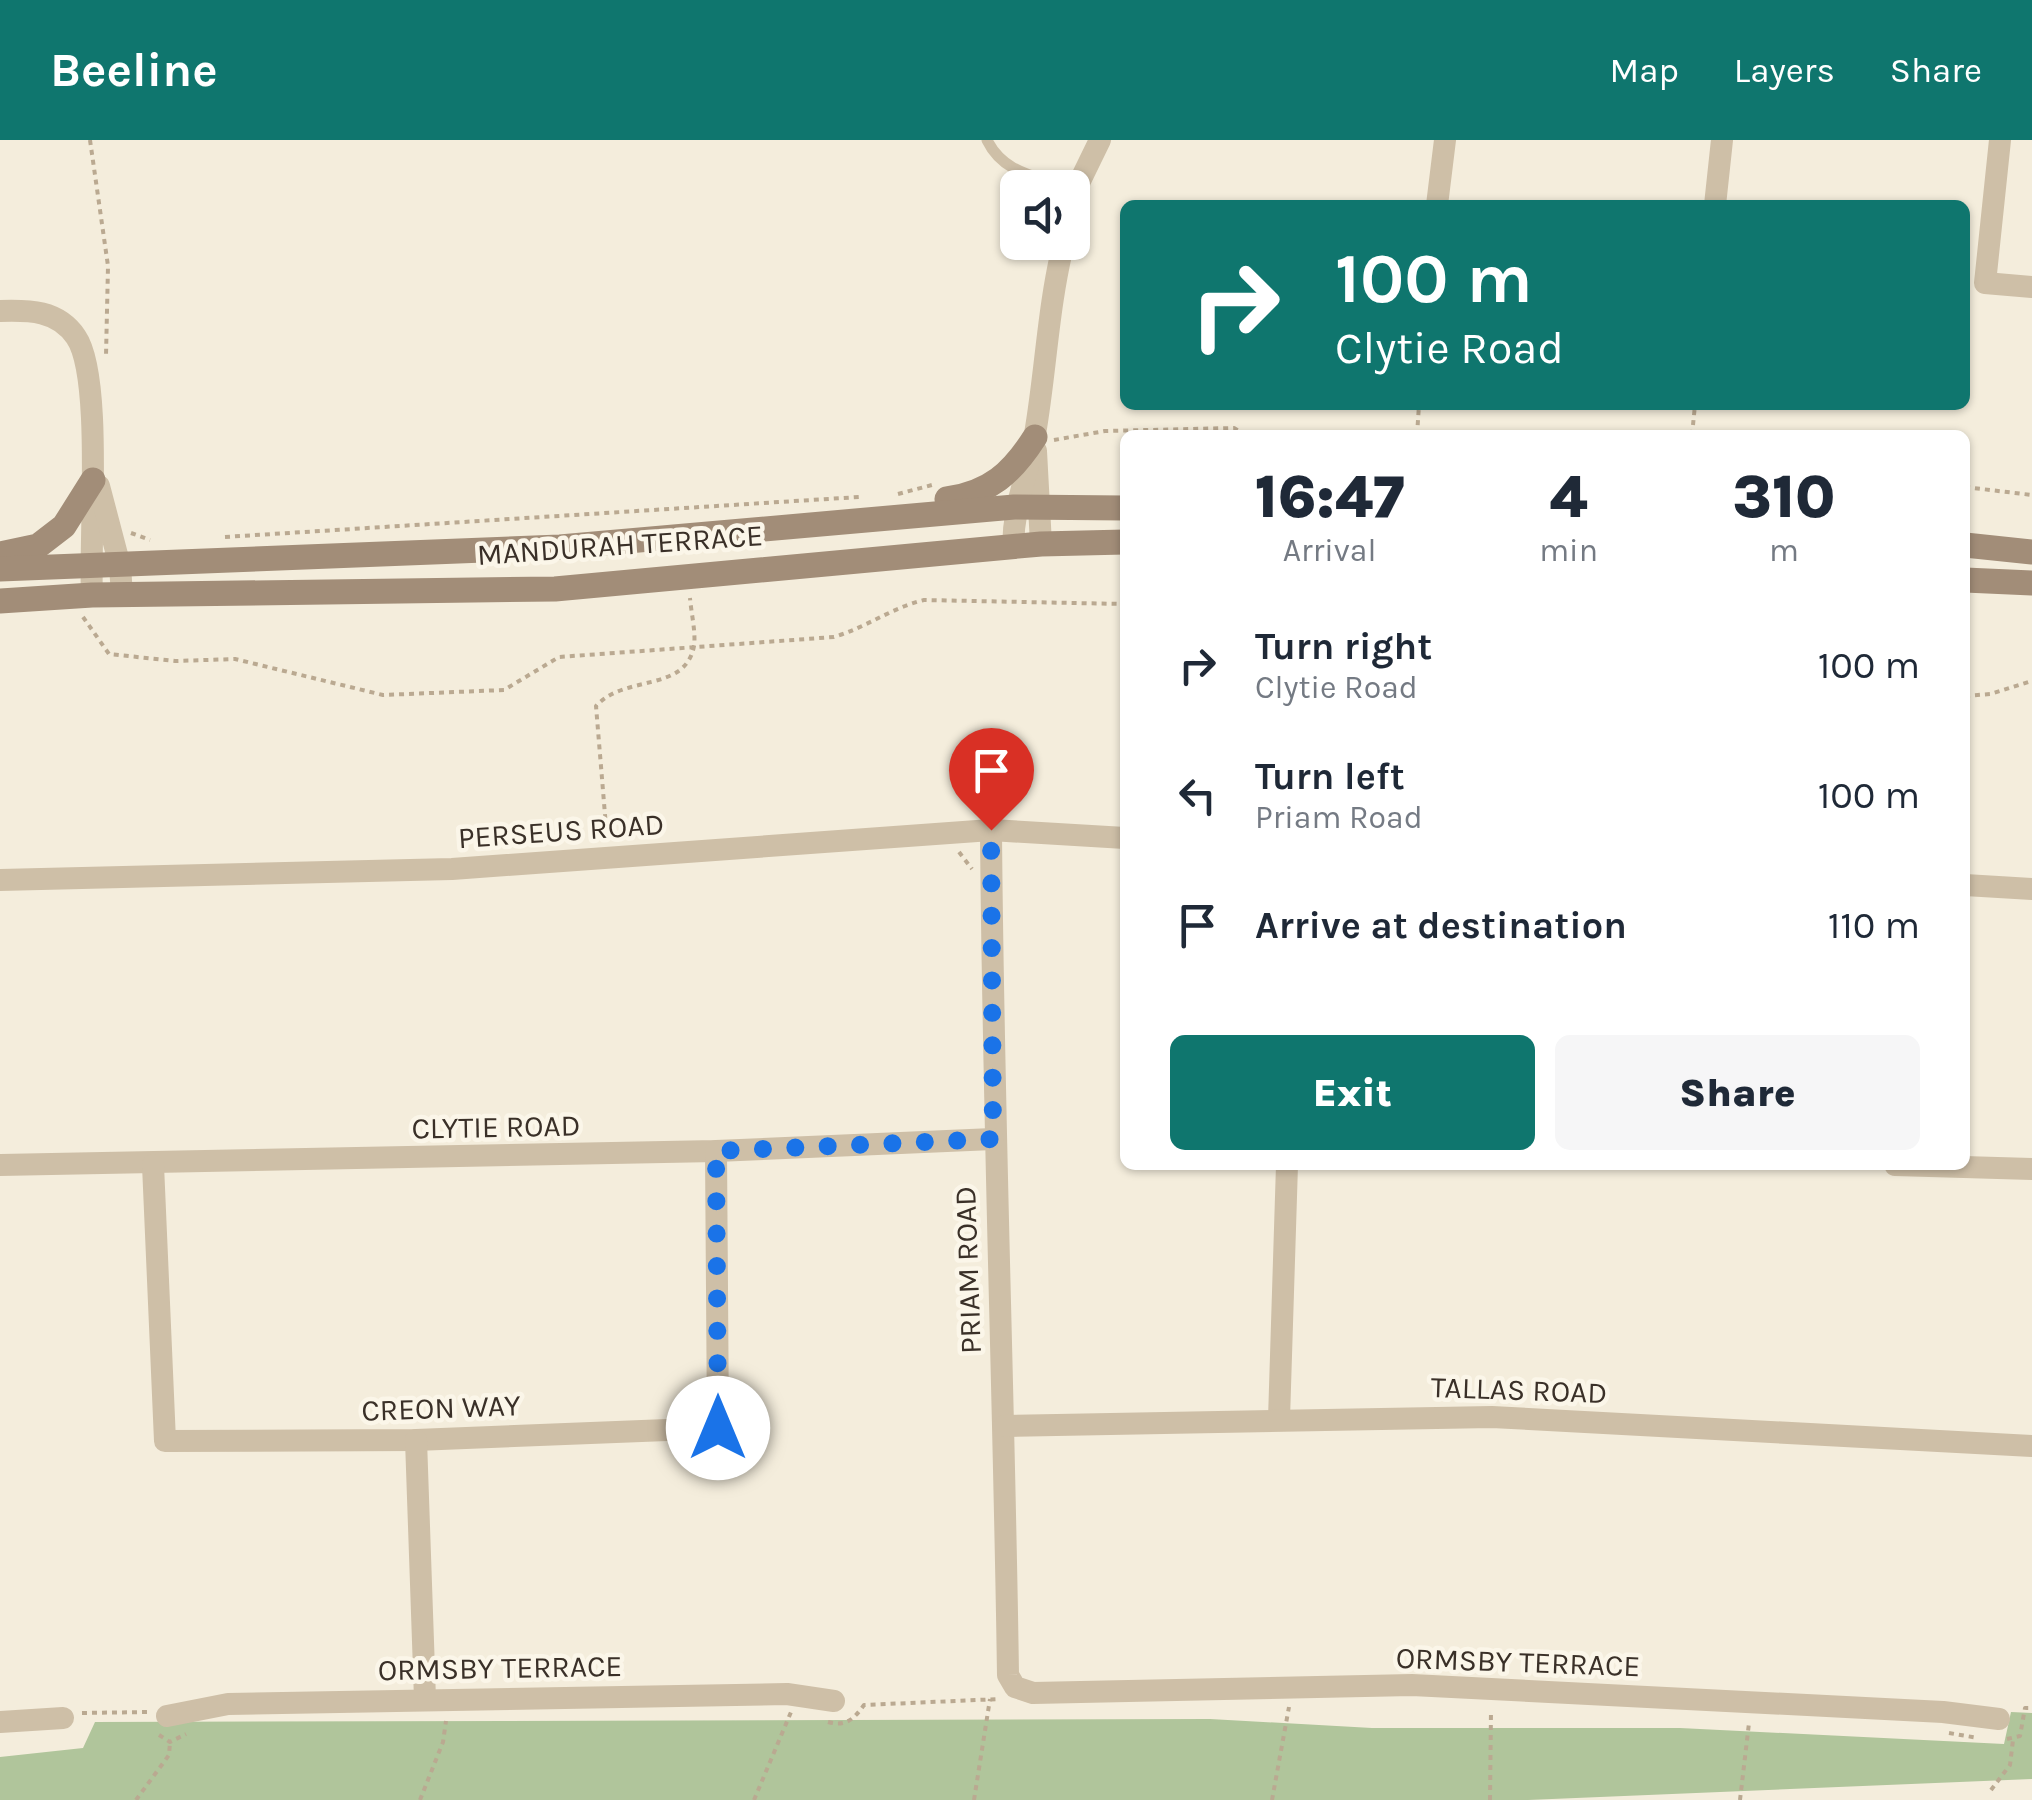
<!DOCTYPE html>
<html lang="en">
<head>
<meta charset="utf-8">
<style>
  body { margin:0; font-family:Karla,sans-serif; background:#f6f6f7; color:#1f2937; height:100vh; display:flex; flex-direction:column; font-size:38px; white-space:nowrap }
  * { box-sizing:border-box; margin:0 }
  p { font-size:32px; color:#747a83 }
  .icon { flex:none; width:55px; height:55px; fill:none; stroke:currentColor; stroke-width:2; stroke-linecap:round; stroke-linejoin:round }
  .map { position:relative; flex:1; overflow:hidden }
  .panel { position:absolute; left:1120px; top:290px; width:850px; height:740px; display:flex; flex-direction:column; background:#fff; border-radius:15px; box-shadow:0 2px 8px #0004 }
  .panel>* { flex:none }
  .hud { position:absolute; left:1120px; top:60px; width:850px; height:210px; border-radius:15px; box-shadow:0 2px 8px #0004; background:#0f766e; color:#fff; overflow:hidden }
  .controls { position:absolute; left:1000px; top:30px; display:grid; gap:20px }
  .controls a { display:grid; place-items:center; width:90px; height:90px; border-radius:15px; background:#fff; box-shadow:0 2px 8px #0004; font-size:50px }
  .pin { position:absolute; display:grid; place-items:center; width:85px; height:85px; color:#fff; margin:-102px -42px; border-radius:50% 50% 50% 0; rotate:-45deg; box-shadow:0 0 10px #0007 }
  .pin .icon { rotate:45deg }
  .me { position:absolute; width:110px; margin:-55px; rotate:0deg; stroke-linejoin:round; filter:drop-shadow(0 0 8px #0008) }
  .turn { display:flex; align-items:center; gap:35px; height:210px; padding:0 50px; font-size:45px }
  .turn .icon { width:130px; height:130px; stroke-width:2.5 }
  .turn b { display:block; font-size:70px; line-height:85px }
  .eta { display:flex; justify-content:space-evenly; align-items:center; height:170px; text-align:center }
  .eta b { font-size:60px; font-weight:800; line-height:70px }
  .primary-button { display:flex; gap:20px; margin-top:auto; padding:20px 50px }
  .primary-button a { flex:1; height:115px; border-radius:15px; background:#0f766e; color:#fff; font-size:40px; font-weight:800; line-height:115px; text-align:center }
  .primary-button a+a { background:#f6f6f7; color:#1f2937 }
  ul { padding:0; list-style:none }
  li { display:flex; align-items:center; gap:30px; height:130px; padding:0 50px }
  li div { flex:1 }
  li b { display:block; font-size:38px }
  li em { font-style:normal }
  header { display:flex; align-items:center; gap:60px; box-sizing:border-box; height:140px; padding:0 50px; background:#0f766e; color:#fff }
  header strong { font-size:48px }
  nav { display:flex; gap:55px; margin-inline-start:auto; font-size:35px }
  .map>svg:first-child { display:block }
  .green { fill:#b0c59b }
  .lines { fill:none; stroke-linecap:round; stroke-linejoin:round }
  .path { stroke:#baa991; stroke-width:4; stroke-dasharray:5 5; stroke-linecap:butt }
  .service { stroke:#cebfa7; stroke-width:11 }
  .minor { stroke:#cebfa7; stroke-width:22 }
  .secondary { stroke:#a28d78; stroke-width:25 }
  .route { stroke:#1a73e8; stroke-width:18; stroke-dasharray:0 32.4 }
  .labels { text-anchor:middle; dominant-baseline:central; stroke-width:9; stroke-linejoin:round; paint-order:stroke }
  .street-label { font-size:30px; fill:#3a3028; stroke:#fbf6e9 }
</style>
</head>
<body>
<header>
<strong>Beeline</strong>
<nav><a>Map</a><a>Layers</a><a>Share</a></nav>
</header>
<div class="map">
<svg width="2032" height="1660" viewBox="0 0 2032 1660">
  <rect width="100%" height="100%" fill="#f4eddc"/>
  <polygon class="green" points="2011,1572 2032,1573 2032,1639 1528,1660 0,1660 0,1617 83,1608 95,1582 1210,1579 1372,1588 1680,1588 2004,1604"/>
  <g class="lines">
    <g class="path">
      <polyline points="90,0 108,126 106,216"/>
      <polyline points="1417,295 1419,265"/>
      <polyline points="1692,295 1695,265"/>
      <polyline points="1054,300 1105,291 1234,288 1246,295"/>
      <polyline points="1965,347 2032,355"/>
      <polyline points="898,354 932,345"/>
      <polyline points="131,393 150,400"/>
      <polyline points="225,397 859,357"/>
      <path d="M 83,477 L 109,514 L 175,521 L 235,519 L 383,555 L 504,550 L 559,517 L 834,497 C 867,487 891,468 924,460 L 1125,464"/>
      <polyline points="1965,556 1990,554 2032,541"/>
      <path d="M 607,699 L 596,566 C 625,534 685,553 694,506 C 696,492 691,472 690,458"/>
      <polyline points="959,712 972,729"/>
      <polyline points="82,1573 147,1572"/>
      <path d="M 828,1582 C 846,1587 854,1579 864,1565 L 1000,1559"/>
      <polyline points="1949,1593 1978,1598"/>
      <polyline points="159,1595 170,1602 186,1594"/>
      <polyline points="2007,1599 2020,1596 2025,1568 2032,1568"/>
      <polyline points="1991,1650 2010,1625 2013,1600"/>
      <polyline points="136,1660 169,1615 170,1602"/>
      <polyline points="420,1660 443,1602 446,1581"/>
      <polyline points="754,1660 791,1572"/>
      <polyline points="974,1660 990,1559"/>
      <polyline points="1272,1660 1289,1567"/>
      <polyline points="1490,1660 1491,1570"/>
      <polyline points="1740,1660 1749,1583"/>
    </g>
    <path class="service" d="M 987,0 C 1003,33 1035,36 1068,48"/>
    <g class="minor">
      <polyline points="2000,0 1985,143 2032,147"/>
      <polyline points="1437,65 1445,0"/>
      <polyline points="1715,65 1722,0"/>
      <polyline points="1072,69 1080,41 1100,0"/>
      <path d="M 0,171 C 29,170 58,170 76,197 C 103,236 89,400 92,455"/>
      <polyline points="1036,311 1041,404"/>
      <polyline points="99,346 120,426 122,455"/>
      <path d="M 1013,407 C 1014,359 1028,337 1035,294 C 1046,230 1048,165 1064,102"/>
      <path d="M 991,690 C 993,972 1004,1253 1008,1535 L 1015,1547 L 1033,1553 L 1412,1545 L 1943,1572 L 1999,1579"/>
      <polyline points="0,740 452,729 991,690 1125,698"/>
      <polyline points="1965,745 2032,749"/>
      <polyline points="0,1025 716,1011 993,999"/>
      <polyline points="153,1025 165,1301 416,1300 718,1288 716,1011"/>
      <polyline points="1895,1025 2032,1029"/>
      <polyline points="1279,1279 1287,1025"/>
      <polyline points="1004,1286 1492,1277 2032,1306"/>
      <polyline points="416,1300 425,1559"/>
      <polyline points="167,1576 228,1564 787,1554 834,1561"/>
      <polyline points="0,1582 63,1578"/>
    </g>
    <g class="secondary">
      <path d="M 947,359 C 990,353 1012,333 1035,297"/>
      <polyline points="1965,405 2032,412"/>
      <polyline points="0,414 38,406 64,386 93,340"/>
      <polyline points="0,429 560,407 1014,367 1125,368"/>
      <polyline points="1965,440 2032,443"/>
      <polyline points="0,461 92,455 555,449 1041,404 1125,402"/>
    </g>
  </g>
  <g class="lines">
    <polyline class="route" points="718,1288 716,1011 993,999 991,690"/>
  </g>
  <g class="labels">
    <g class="street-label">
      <text transform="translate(620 405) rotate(-4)">MANDURAH TERRACE</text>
      <text transform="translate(561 691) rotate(-4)">PERSEUS ROAD</text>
      <text transform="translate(496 987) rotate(-1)">CLYTIE ROAD</text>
      <text transform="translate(968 1130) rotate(-92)">PRIAM ROAD</text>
      <text transform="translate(1519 1250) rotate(2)">TALLAS ROAD</text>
      <text transform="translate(441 1268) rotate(-2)">CREON WAY</text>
      <text transform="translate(1518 1522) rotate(2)">ORMSBY TERRACE</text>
      <text transform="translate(500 1528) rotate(-1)">ORMSBY TERRACE</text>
    </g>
  </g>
</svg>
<div class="controls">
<a><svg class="icon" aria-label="sound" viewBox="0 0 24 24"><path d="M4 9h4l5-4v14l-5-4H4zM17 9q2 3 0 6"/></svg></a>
</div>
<div class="pin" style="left:991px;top:690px;background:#d93025"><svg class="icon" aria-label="arrive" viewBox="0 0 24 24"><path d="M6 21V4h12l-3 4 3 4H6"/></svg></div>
<svg class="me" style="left:718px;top:1288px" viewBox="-20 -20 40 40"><circle r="19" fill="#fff"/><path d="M0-13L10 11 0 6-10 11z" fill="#1a73e8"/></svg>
<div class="hud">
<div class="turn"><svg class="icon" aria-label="right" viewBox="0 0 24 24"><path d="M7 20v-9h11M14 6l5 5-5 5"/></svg><div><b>100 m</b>Clytie Road</div></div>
</div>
<section class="panel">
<div class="eta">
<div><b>16:47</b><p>Arrival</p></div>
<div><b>4</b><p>min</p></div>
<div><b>310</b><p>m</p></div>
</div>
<ul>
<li><svg class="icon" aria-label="right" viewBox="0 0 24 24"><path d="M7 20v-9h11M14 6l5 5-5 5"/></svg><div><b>Turn right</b><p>Clytie Road</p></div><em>100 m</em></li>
<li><svg class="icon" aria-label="left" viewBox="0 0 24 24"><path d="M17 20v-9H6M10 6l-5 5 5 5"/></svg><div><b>Turn left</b><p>Priam Road</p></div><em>100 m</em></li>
<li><svg class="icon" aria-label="arrive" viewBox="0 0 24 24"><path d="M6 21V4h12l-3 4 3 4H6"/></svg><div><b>Arrive at destination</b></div><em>110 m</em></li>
</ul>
<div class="primary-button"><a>Exit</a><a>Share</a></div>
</section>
</div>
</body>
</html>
